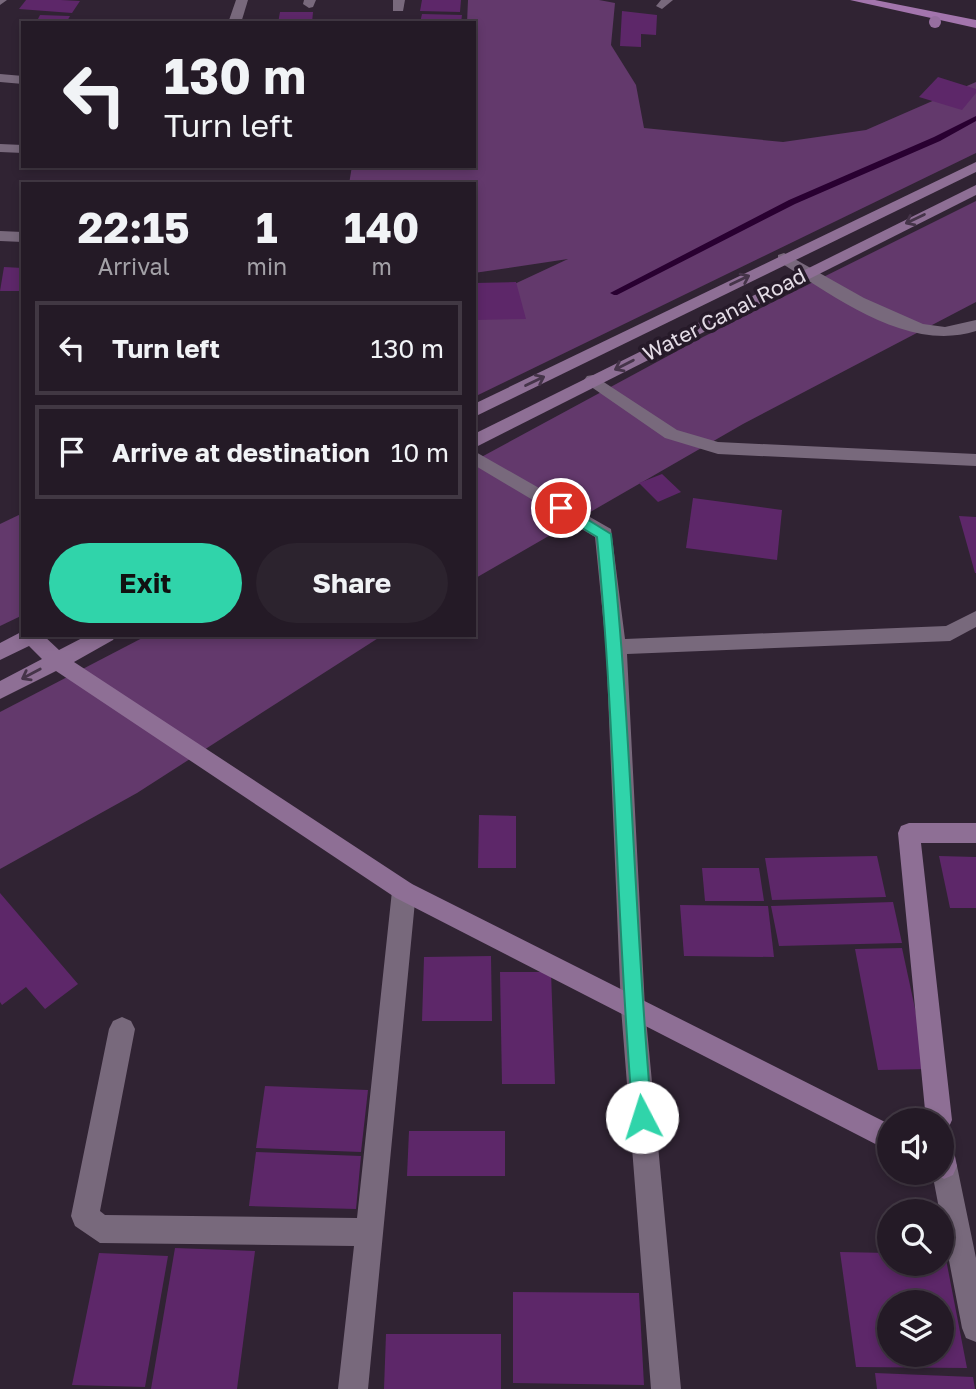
<!DOCTYPE html>
<html lang="en">
<head>
<meta charset="utf-8">
<style>
  body { margin:0; font-family:"Golos Text",sans-serif; background:#2c232e; color:#f1f3f6; height:100vh; display:flex; flex-direction:column; font-size:26px; white-space:nowrap }
  * { box-sizing:border-box; margin:0 }
  p { font-size:23px; color:#a3a1a7 }
  .icon { flex:none; width:38px; height:38px; fill:none; stroke:currentColor; stroke-width:2; stroke-linecap:round; stroke-linejoin:round }
  .map { position:relative; flex:1; overflow:hidden }
  .sheet { position:absolute; left:21px; top:182px; width:455px; height:455px; display:flex; flex-direction:column; background:#241a26; border-radius:0px; box-shadow:0 4px 10px #0003,0 0 0 2px #413843 }
  .sheet>* { flex:none }
  .top-card { position:absolute; left:21px; top:21px; width:455px; height:147px; border-radius:0px; box-shadow:0 4px 10px #0003,0 0 0 2px #413843; background:#241a26; color:#f1f3f6; overflow:hidden }
  .controls { position:absolute; left:877px; top:1108px; display:grid; gap:14px }
  .controls a { display:grid; place-items:center; width:77px; height:77px; border-radius:50%; background:#241a26; box-shadow:0 4px 10px #0003,0 0 0 2px #413843; font-size:35px }
  .pin { position:absolute; display:grid; place-items:center; width:60px; height:60px; color:#fff; margin:-30px; border:4px solid #fff; border-radius:50%; box-shadow:0 2px 7px #0007 }
  .me { position:absolute; width:77px; margin:-38px; rotate:355deg; stroke-linejoin:round; filter:drop-shadow(0 0 5px #0008) }
  .turn { display:flex; align-items:center; gap:24px; height:147px; padding:0 28px; font-size:32px }
  .turn .icon { width:91px; height:91px; stroke-width:2.5 }
  .turn b { display:block; font-size:49px; line-height:60px }
  .eta { display:flex; justify-content:space-evenly; align-items:center; height:119px; text-align:center }
  .eta b { font-size:42px; font-weight:700; line-height:49px }
  .primary-button { display:flex; gap:14px; margin-top:auto; padding:14px 28px }
  .primary-button a { flex:1; height:80px; border-radius:42px; background:#30d4aa; color:#111; font-size:28px; font-weight:700; line-height:80px; text-align:center }
  .primary-button a+a { background:#2c232e; color:#f1f3f6 }
  ul { padding:0; list-style:none }
  li { display:flex; align-items:center; gap:21px; height:94px; margin:0 14px 10px; padding:0 14px; border:4px solid #413843; border-radius:0px }
  li div { flex:1 }
  li b { display:block; font-size:26px }
  li em { font-style:normal }
  .map>svg:first-child { display:block }
  .green { fill:#63396c }
  .lines { fill:none; stroke-linecap:round; stroke-linejoin:round }
  .stream { fill:#290031; fill-rule:evenodd }
  .building { fill:#5d2769; fill-rule:evenodd }
  .lane { fill:#78697c; fill-rule:evenodd }
  .street { fill:#78697c; fill-rule:evenodd }
  .secondary { fill:#8e6f95; fill-rule:evenodd }
  .primary { fill:#a375ad; fill-rule:evenodd }
  .tree { fill:#976fa0 }
  .oneway { stroke:#453449 }
  .route { fill:#30d4aa; stroke:#1f8a6e; stroke-width:2 }
  .labels { text-anchor:middle; dominant-baseline:central; stroke-width:7; stroke-linejoin:round; paint-order:stroke }
  .far-street-label { font-size:21px; fill:#e4dce6; stroke:#261a29 }
</style>
</head>
<body>
<div class="map">
<svg width="976" height="1389" viewBox="0 0 976 1389">
  <rect width="100%" height="100%" fill="#302333"/>
  <g class="green">
    <polygon points="468,0 599,0 615,3 611,45 636,85 644,128 783,142 866,130 976,82 976,153 474,397 474,303 568,259 474,273 474,184 349,184 352,166 474,166 474,23 467,23"/>
    <polygon points="976,201 976,302 743,424 474,579 474,461 703,337"/>
    <polygon points="23,513 23,615 0,626 0,524"/>
    <polygon points="148,635 383,635 137,793 0,869 0,712"/>
  </g>
  <g class="lines">
    <polygon class="stream" points="976,116 976,121 940,141 795,204 617,295 614,295 610,293 789,200 934,137"/>
  </g>
  <g class="building">
    <polygon points="26,0 61,0 80,1 72,13 19,9"/>
    <polygon points="422,0 461,0 460,12 420,11"/>
    <polygon points="622,11 657,15 656,35 641,34 641,47 620,46"/>
    <polygon points="280,12 313,12 312,23 278,23"/>
    <polygon points="422,14 462,15 461,23 420,23"/>
    <polygon points="40,15 70,16 66,23 36,23"/>
    <polygon points="938,77 976,89 976,93 962,110 919,97"/>
    <polygon points="4,267 23,268 23,291 0,291"/>
    <polygon points="516,282 526,319 474,320 474,283"/>
    <polygon points="662,474 681,492 658,502 639,483"/>
    <polygon points="693,498 782,510 777,560 686,548"/>
    <polygon points="959,516 976,517 976,573 975,573"/>
    <polygon points="479,815 516,816 516,868 478,868"/>
    <polygon points="877,856 886,897 772,900 765,858"/>
    <polygon points="939,856 976,857 976,908 950,908"/>
    <polygon points="702,868 759,868 764,901 705,901"/>
    <polygon points="0,893 78,984 45,1009 26,987 2,1005 0,1002"/>
    <polygon points="893,902 902,943 779,946 771,906"/>
    <polygon points="680,905 768,906 774,957 684,956"/>
    <polygon points="902,948 928,1069 878,1070 855,949"/>
    <polygon points="491,956 492,1021 422,1021 424,957"/>
    <polygon points="500,972 551,972 555,1084 502,1084"/>
    <polygon points="265,1086 368,1090 361,1152 256,1148"/>
    <polygon points="409,1131 505,1131 505,1176 407,1176"/>
    <polygon points="256,1152 361,1156 356,1209 249,1206"/>
    <polygon points="175,1248 255,1251 237,1389 151,1389"/>
    <path d="M 840,1252 L 889,1253 L 889,1264 L 942,1264 L 942,1254 L 945,1254 L 967,1368 L 856,1367 ZM 889,1302 L 942,1302 L 942,1354 L 889,1354 Z"/>
    <polygon points="99,1253 168,1256 145,1387 72,1385"/>
    <polygon points="513,1292 639,1293 644,1385 513,1383"/>
    <polygon points="386,1334 501,1334 501,1389 384,1389"/>
    <polygon points="875,1373 973,1377 975,1389 877,1389"/>
  </g>
  <g class="lines">
    <polygon class="lane" points="661,0 673,0 662,9 656,6"/>
    <g class="street">
      <polygon points="0,0 7,0 0,5"/>
      <polygon points="236,0 248,0 241,23 228,23"/>
      <polygon points="304,0 316,0 313,7 309,8 303,4"/>
      <polygon points="393,0 405,0 403,11 393,11"/>
      <polygon points="0,74 23,76 23,84 0,82"/>
      <polygon points="0,144 23,145 23,153 0,152"/>
      <polygon points="0,231 23,232 23,242 0,241"/>
      <path d="M 784,253 L 864,298 L 923,324 L 945,327 L 976,320 L 976,331 C 907,353 834,296 778,261 L 778,255 Z"/>
      <polygon points="593,375 677,430 718,442 976,454 976,466 718,454 665,438 587,384 584,380 587,376"/>
      <polygon points="474,451 611,529 625,639 946,626 976,611 976,627 950,641 627,654 645,1008 681,1389 651,1389 621,1008 606,647 595,537 474,465"/>
      <polygon points="404,881 412,884 416,891 368,1389 338,1389 354,1246 100,1243 75,1226 71,1216 109,1029 113,1021 122,1017 131,1021 135,1029 100,1211 105,1215 357,1218 392,891 396,884"/>
      <polygon points="944,1153 953,1157 957,1166 976,1258 976,1342 966,1338 962,1328 932,1172 942,1172"/>
    </g>
    <g class="secondary">
      <polygon points="976,162 976,172 474,417 474,404"/>
      <polygon points="976,185 976,195 474,448 474,434"/>
      <polygon points="23,631 23,635 43,635 59,650 88,635 116,635 113,640 74,662 412,884 889,1124 889,1151 396,898 56,671 0,699 0,681 42,659 29,646 0,660 0,643"/>
      <polygon points="909,823 976,823 976,843 921,843 952,1120 948,1129 942,1132 942,1120 926,1120 898,833 901,826"/>
      <polygon points="942,1133 951,1137 957,1166 953,1175 944,1179 933,1172 942,1172"/>
    </g>
    <polygon class="primary" points="850,0 875,0 976,20 976,28"/>
  </g>
  <circle class="tree" cx="935" cy="22" r="6"/>
  <defs><path id="oneway-shaft" d="M-6 0H5M1.5-3L5.5 0L1.5 3" fill="none" stroke-width="1.6" stroke-linecap="round" stroke-linejoin="round" transform="scale(1.75)"/></defs>
  <g class="oneway">
    <use href="#oneway-shaft" transform="translate(915 219) rotate(154)"/>
    <use href="#oneway-shaft" transform="translate(740 280) rotate(-26)"/>
    <use href="#oneway-shaft" transform="translate(624 365) rotate(153)"/>
    <use href="#oneway-shaft" transform="translate(535 381) rotate(-26)"/>
    <use href="#oneway-shaft" transform="translate(31 674) rotate(152)"/>
  </g>
  <path class="route" d="M 561,503 L 611,534 C 632,728 634,923 652,1117 L 649,1123 L 642,1126 L 635,1123 L 633,1117 C 616,924 616,730 597,537 L 556,512 L 556,505 Z"/>
  <g class="labels">
    <g class="far-street-label">
      <text transform="translate(724 314) rotate(-27)">Water Canal Road</text>
    </g>
  </g>
</svg>
<div class="controls">
<a><svg class="icon" aria-label="sound" viewBox="0 0 24 24"><path d="M4 9h4l5-4v14l-5-4H4zM17 9q2 3 0 6"/></svg></a>
<a><svg class="icon" aria-label="search" viewBox="0 0 24 24"><circle cx="10" cy="10" r="6"/><path d="M15 15l6 6"/></svg></a>
<a><svg class="icon" aria-label="layers" viewBox="0 0 24 24"><path d="M12 4l9 5-9 5-9-5zM3 14l9 5 9-5"/></svg></a>
</div>
<div class="pin" style="left:561px;top:508px;background:#d93025"><svg class="icon" aria-label="arrive" viewBox="0 0 24 24"><path d="M6 21V4h12l-3 4 3 4H6"/></svg></div>
<svg class="me" style="left:642px;top:1117px" viewBox="-20 -20 40 40"><circle r="19" fill="#fff"/><path d="M0-13L10 11 0 6-10 11z" fill="#30d4aa"/></svg>
<div class="top-card">
<div class="turn"><svg class="icon" aria-label="left" viewBox="0 0 24 24"><path d="M17 20v-9H6M10 6l-5 5 5 5"/></svg><div><b>130 m</b>Turn left</div></div>
</div>
<section class="sheet">
<div class="eta">
<div><b>22:15</b><p>Arrival</p></div>
<div><b>1</b><p>min</p></div>
<div><b>140</b><p>m</p></div>
</div>
<ul>
<li><svg class="icon" aria-label="left" viewBox="0 0 24 24"><path d="M17 20v-9H6M10 6l-5 5 5 5"/></svg><div><b>Turn left</b></div><em>130 m</em></li>
<li><svg class="icon" aria-label="arrive" viewBox="0 0 24 24"><path d="M6 21V4h12l-3 4 3 4H6"/></svg><div><b>Arrive at destination</b></div><em>10 m</em></li>
</ul>
<div class="primary-button"><a>Exit</a><a>Share</a></div>
</section>
</div>
</body>
</html>
